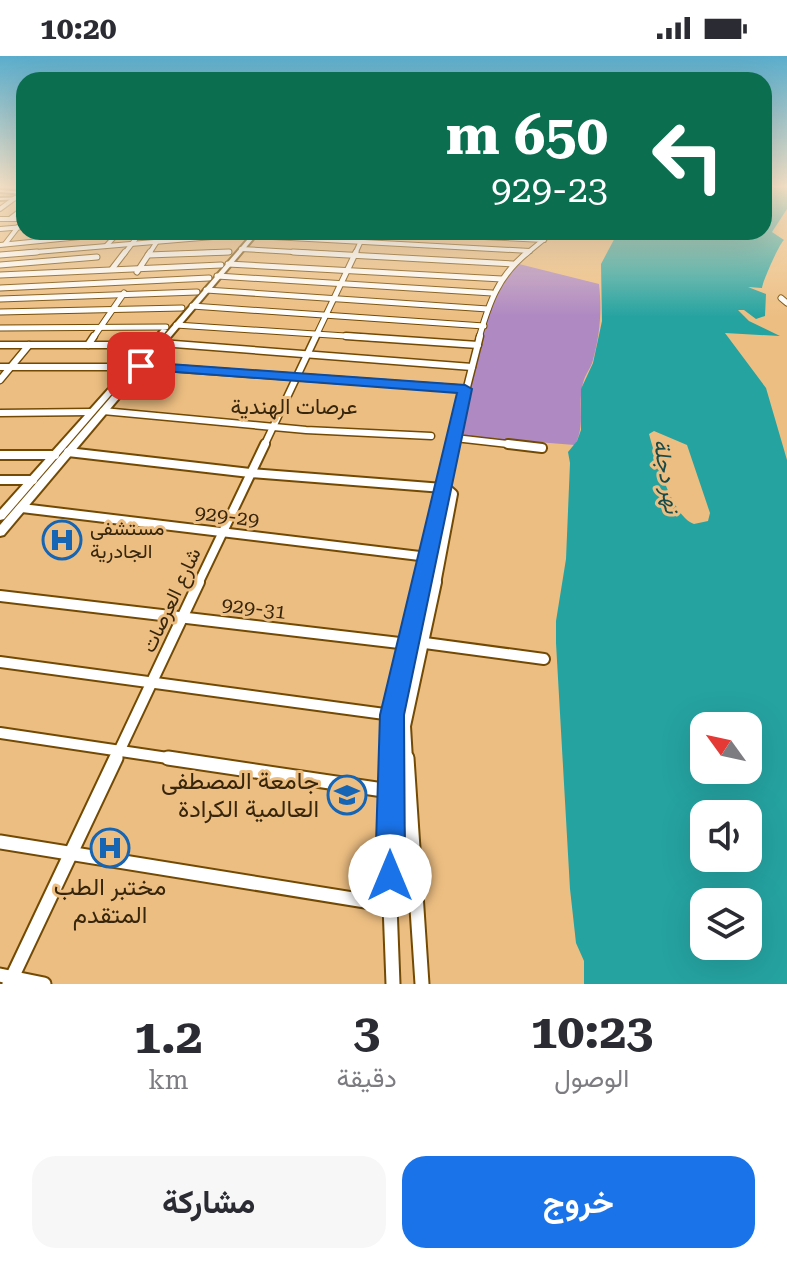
<!DOCTYPE html>
<html lang="ar">
<head>
<meta charset="utf-8">
<style>
  body { margin:0; font-family:"Roboto Serif",Vazirmatn,serif; background:#f7f7f7; color:#2b2b33; direction:rtl; height:100vh; display:flex; flex-direction:column; font-size:30px; white-space:nowrap }
  * { box-sizing:border-box; margin:0 }
  p { font-size:26px; color:#7c7c81 }
  .icon { flex:none; width:44px; height:44px; fill:none; stroke:currentColor; stroke-width:2; stroke-linecap:round; stroke-linejoin:round }
  .map { position:relative; height:928px; overflow:hidden; direction:ltr }
  .side { display:flex; flex-direction:column; background:#fff; flex:1 }
  .side>* { flex:none }
  .banner { position:absolute; left:16px; top:16px; width:756px; height:168px; border-radius:24px; box-shadow:0 8px 32px #0002; direction:rtl; background:#0b6e4f; color:#fff; overflow:hidden }
  .needle { width:52px; rotate:303deg }
  .controls { position:absolute; left:690px; top:656px; display:grid; gap:16px }
  .controls a { display:grid; place-items:center; width:72px; height:72px; border-radius:16px; background:#fff; box-shadow:0 8px 32px #0002; font-size:40px }
  .pin { position:absolute; display:grid; place-items:center; width:68px; height:68px; color:#fff; margin:-34px; border-radius:16px; box-shadow:0 4px 12px #0006 }
  .me { position:absolute; width:88px; margin:-44px; rotate:0deg; stroke-linejoin:round; filter:drop-shadow(0 0 6px #0008) }
  .turn { display:flex; align-items:center; gap:28px; height:168px; padding:0 32px; font-size:36px }
  .turn .icon { width:104px; height:104px; stroke-width:2.5 }
  .turn b { display:block; font-size:56px; line-height:68px }
  .eta { display:flex; justify-content:space-evenly; align-items:center; height:136px; text-align:center }
  .eta b { font-size:48px; font-weight:700; line-height:56px }
  .primary-button { display:flex; gap:16px; margin-top:auto; padding:16px 32px }
  .primary-button a { flex:1; height:92px; border-radius:24px; background:#1a73e8; color:#fff; font-size:32px; font-weight:700; line-height:92px; text-align:center }
  .primary-button a+a { background:#f7f7f7; color:#2b2b33 }
  .status { display:flex; justify-content:space-between; align-items:center; height:56px; padding:0 40px; background:#fff; direction:ltr }
  .status svg { height:22px; fill:currentColor }
  .map>svg:first-child { display:block }
  .green { fill:#ae89c2 }
  .water { fill:#25a3a1; fill-rule:evenodd }
  .lines { fill:none; stroke-linecap:round; stroke-linejoin:round }
  .minor-far5-casing { stroke:#724a04; stroke-width:6 }
  .minor-far4-casing { stroke:#724a04; stroke-width:7 }
  .minor-far3-casing { stroke:#724a04; stroke-width:9 }
  .minor-far2-casing { stroke:#724a04; stroke-width:12 }
  .minor-far1-casing { stroke:#724a04; stroke-width:14 }
  .minor-casing { stroke:#724a04; stroke-width:17 }
  .major-casing { stroke:#724a04; stroke-width:4 }
  .minor-far5 { stroke:#fff; stroke-width:4 }
  .minor-far4 { stroke:#fff; stroke-width:5 }
  .minor-far3 { stroke:#fff; stroke-width:6 }
  .minor-far2 { stroke:#fff; stroke-width:8 }
  .minor-far1 { stroke:#fff; stroke-width:10 }
  .minor { stroke:#fff; stroke-width:13 }
  .major { fill:#fff; fill-rule:evenodd }
  .route { fill:#1a73e8; stroke:#114b97; stroke-width:2 }
  .labels { text-anchor:middle; dominant-baseline:central; stroke-width:6; stroke-linejoin:round; paint-order:stroke }
  .street-label { font-size:20px; fill:#37250c; stroke:#ecbe82 }
  .poi-label { font-size:20px; fill:#37250c; stroke:#ecbe82; text-anchor:start }
  .neighbourhood-label { font-size:22px; fill:#37250c; stroke:#ecbe82 }
  .water-label { font-size:22px; font-style:italic; fill:#174a49; stroke:#ecbe82 }
  .near-poi-label { font-size:24px; fill:#37250c; stroke:#ecbe82; text-anchor:end }
</style>
</head>
<body>
<div class="status"><b>10:20</b><svg viewBox="0 0 49 12"><path d="M0 12V9h3v3zM5 12V6h3v6zM10 12V3h3v9zM15 12V0h3v12zM26 1h20v11H26zM47 4h2v5h-2z"/></svg></div>
<div class="map">
<svg width="787" height="928" viewBox="0 0 787 928">
  <rect width="100%" height="100%" fill="#ecbe82"/>
  <path class="green" d="M 515,207 L 599,228 C 602,255 600,278 593,304 C 591,312 585,318 583,327 C 577,349 586,368 575,389 L 475,381 L 456,377 L 488,253 Z"/>
  <path class="water" d="M 764,131 L 787,131 L 787,153 L 772,176 L 784,184 C 779,188 762,227 762,232 L 748,231 L 766,238 L 765,260 L 756,263 L 744,254 L 738,254 L 749,265 L 780,280 L 725,277 L 766,332 L 787,404 L 787,928 L 584,928 L 584,905 L 576,887 L 570,833 L 556,587 L 556,565 L 566,503 L 570,407 L 568,396 L 577,385 L 581,374 L 581,333 L 593,307 L 602,265 L 601,208 L 618,176 L 764,176 ZM 654,375 L 687,389 L 710,457 L 708,465 L 694,468 C 672,461 655,400 649,378 ZM 704,670 L 748,670 L 748,714 L 704,714 ZM 748,758 L 748,802 L 704,802 L 704,758 ZM 748,846 L 748,890 L 704,890 L 704,846 Z"/>
  <g class="lines">
    <g class="minor-far5-casing">
      <g id="minor-far5">
        <polyline points="0,153 15,142"/>
        <polyline points="11,162 24,152"/>
        <polyline points="0,163 24,163"/>
        <polyline points="0,173 24,171"/>
        <polyline points="381,176 544,184"/>
        <polyline points="253,180 530,195"/>
        <polyline points="5,188 18,171"/>
        <polyline points="0,189 80,181 90,176"/>
        <polyline points="106,190 119,176"/>
        <polyline points="241,193 329,198"/>
        <polyline points="13,198 248,178"/>
        <polyline points="124,198 141,176"/>
        <polyline points="149,198 163,176"/>
        <polyline points="178,198 229,196"/>
        <polyline points="355,198 365,176"/>
        <polyline points="526,198 553,176"/>
      </g>
    </g>
    <g class="minor-far4-casing">
      <g id="minor-far4">
        <polyline points="293,196 513,208"/>
        <polyline points="0,199 37,196"/>
        <polyline points="148,199 229,196"/>
        <polyline points="228,208 502,223"/>
        <polyline points="0,209 97,201"/>
        <polyline points="112,213 125,196"/>
        <polyline points="137,216 150,196"/>
        <polyline points="0,219 221,209"/>
        <polyline points="217,220 492,237"/>
        <polyline points="0,232 209,222"/>
        <polyline points="206,234 488,253"/>
        <polyline points="781,242 787,247"/>
        <polyline points="0,243 197,236"/>
        <polyline points="192,250 484,270"/>
        <polyline points="0,256 182,252"/>
        <polyline points="176,269 376,282"/>
        <polyline points="0,272 166,271"/>
        <polyline points="93,282 124,237"/>
        <polyline points="315,282 356,196"/>
        <path d="M 479,282 C 489,247 498,220 528,196"/>
      </g>
    </g>
    <g class="minor-far3-casing">
      <g id="minor-far3">
        <polyline points="346,280 478,289"/>
        <polyline points="161,287 472,311"/>
        <polyline points="0,289 150,289"/>
        <polyline points="88,289 94,280"/>
        <polyline points="141,310 465,333"/>
        <polyline points="0,311 131,311"/>
        <polyline points="0,324 29,289"/>
        <polyline points="103,355 306,374 431,380"/>
        <polyline points="0,357 91,356"/>
        <polyline points="455,382 525,390"/>
        <polyline points="264,390 316,280"/>
        <polyline points="452,390 480,280"/>
      </g>
    </g>
    <g class="minor-far2-casing">
      <g id="minor-far2">
        <polyline points="508,388 542,392"/>
        <polyline points="68,396 250,417 443,432"/>
        <polyline points="0,399 55,399"/>
        <polyline points="0,424 33,424"/>
        <polyline points="22,452 428,501"/>
        <polyline points="198,528 265,388"/>
        <polyline points="421,528 452,388"/>
        <polyline points="436,528 453,438 444,430"/>
      </g>
    </g>
    <g class="minor-far1-casing">
      <g id="minor-far1">
        <polyline points="0,540 408,588"/>
        <polyline points="425,587 544,603"/>
        <polyline points="0,606 392,659"/>
        <polyline points="0,677 181,704"/>
        <polyline points="115,704 199,526"/>
        <polyline points="392,704 392,659 422,526"/>
        <polyline points="407,704 405,670 436,526"/>
      </g>
    </g>
    <g class="minor-casing">
      <g id="minor">
        <polyline points="168,702 390,735"/>
        <polyline points="392,702 390,849 393,928"/>
        <polyline points="407,702 422,928"/>
        <polyline points="0,786 390,849"/>
        <polyline points="0,919 44,928"/>
        <polyline points="9,928 116,702"/>
      </g>
    </g>
    <g class="major-casing">
      <g id="major">
        <polygon points="0,134 24,136 24,138 0,136"/>
        <polygon points="24,141 24,143 0,144 0,142"/>
        <polygon points="254,176 259,176 4,479 0,480 0,469"/>
        <polygon points="162,273 167,274 4,463 0,464 0,454"/>
      </g>
    </g>
    <use href="#minor-far5" class="minor-far5"/>
    <use href="#minor-far4" class="minor-far4"/>
    <use href="#minor-far3" class="minor-far3"/>
    <use href="#minor-far2" class="minor-far2"/>
    <use href="#minor-far1" class="minor-far1"/>
    <use href="#minor" class="minor"/>
    <use href="#major" class="major"/>
  </g>
  <linearGradient id="sky" x2="0" y2="1"><stop stop-color="#5aadcc"/><stop offset="0.5" stop-color="#f6e2c7"/><stop offset="1" stop-color="#f6e2c7" stop-opacity="0"/></linearGradient>
  <rect width="787" height="261" fill="url(#sky)"/>
  <polygon class="route" points="141,306 465,329 472,333 404,659 405,820 400,831 390,835 379,831 375,820 380,659 457,337 137,313 135,310"/>
  <defs>
    <g id="hospital-ring" transform="scale(2)"><circle r="9.5" fill="#ecbe82" stroke="#1665b4" stroke-width="1.5"/><path d="M-5-5h3v3.5h4V-5h3V5h-3V1.5h-4V5h-3Z" fill="#1665b4"/></g>
    <g id="university-ring" transform="scale(2)"><circle r="9.5" fill="#ecbe82" stroke="#1665b4" stroke-width="1.5"/><path d="M0-5L7-2L0 1L-7-2ZM-4 1L0 2.5L4 1V4Q0 6-4 4Z" fill="#1665b4"/></g>
  </defs>
  <g fill-rule="evenodd">
    <use href="#hospital-ring" x="62" y="484"/>
    <use href="#university-ring" x="347" y="739"/>
    <use href="#hospital-ring" x="110" y="792"/>
  </g>
  <g class="labels">
    <g class="street-label">
      <text transform="translate(227 460) rotate(7)">929-29</text>
      <text transform="translate(171 544) rotate(-65)">شارع العرصات</text>
      <text transform="translate(254 552) rotate(7)">929-31</text>
    </g>
    <g class="poi-label">
      <text x="90" y="472">مستشفى<tspan x="90" dy="23">الجادرية</tspan></text>
    </g>
    <g class="neighbourhood-label">
      <text x="294" y="350">عرصات الهندية</text>
    </g>
    <g class="water-label">
      <text transform="translate(667 420) rotate(81)">نهر دجلة</text>
    </g>
    <g class="near-poi-label">
      <text x="319" y="725">جامعة المصطفى<tspan x="319" dy="28">العالمية الكرادة</tspan></text>
      <text x="110" y="831" text-anchor="middle">مختبر الطب<tspan x="110" dy="28">المتقدم</tspan></text>
    </g>
  </g>
</svg>
<div class="controls">
<a><svg class="needle" viewBox="-14 -14 28 28"><path d="M0-13l5 13h-10z" fill="#e53935"/><path d="M0 13l5-13h-10z" fill="#7c7c81"/></svg></a>
<a><svg class="icon" aria-label="sound" viewBox="0 0 24 24"><path d="M4 9h4l5-4v14l-5-4H4zM17 9q2 3 0 6"/></svg></a>
<a><svg class="icon" aria-label="layers" viewBox="0 0 24 24"><path d="M12 4l9 5-9 5-9-5zM3 14l9 5 9-5"/></svg></a>
</div>
<div class="pin" style="left:141px;top:310px;background:#d93025"><svg class="icon" aria-label="arrive" viewBox="0 0 24 24"><path d="M6 21V4h12l-3 4 3 4H6"/></svg></div>
<svg class="me" style="left:390px;top:820px" viewBox="-20 -20 40 40"><circle r="19" fill="#fff"/><path d="M0-13L10 11 0 6-10 11z" fill="#1a73e8"/></svg>
<div class="banner">
<div class="turn"><svg class="icon" aria-label="left" viewBox="0 0 24 24"><path d="M17 20v-9H6M10 6l-5 5 5 5"/></svg><div><b>650 m</b>929-23</div></div>
</div>
</div>
<section class="side">
<div class="eta">
<div><b>10:23</b><p>الوصول</p></div>
<div><b>3</b><p>دقيقة</p></div>
<div><b>1.2</b><p>km</p></div>
</div>
<div class="primary-button"><a>خروج</a><a>مشاركة</a></div>
</section>
</body>
</html>
